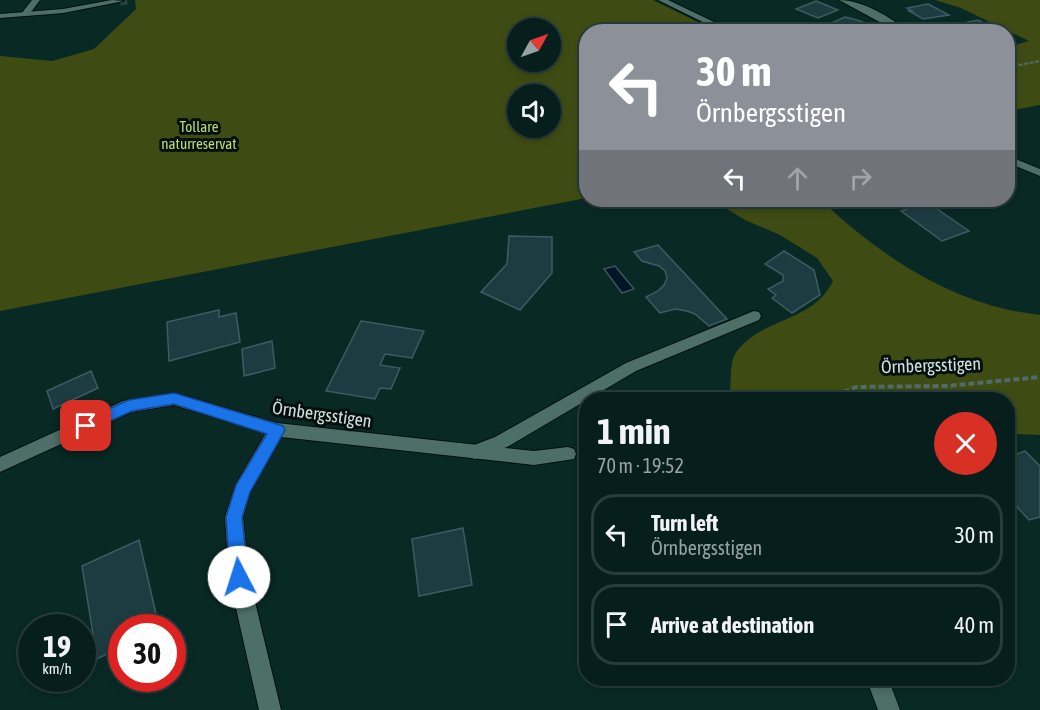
<!DOCTYPE html>
<html lang="en">
<head>
<meta charset="utf-8">
<style>
  body { margin:0; font-family:"Asap Condensed",sans-serif; background:#102725; color:#f1f3f6; height:100vh; display:flex; flex-direction:column; font-size:22px; white-space:nowrap }
  * { box-sizing:border-box; margin:0 }
  p { font-size:20px; color:#98a2a3 }
  .icon { flex:none; width:33px; height:33px; fill:none; stroke:currentColor; stroke-width:2; stroke-linecap:round; stroke-linejoin:round }
  .map { position:relative; flex:1; overflow:hidden }
  .side { position:absolute; left:579px; top:392px; width:436px; height:294px; display:flex; flex-direction:column; background:#071f1c; border-radius:24px; box-shadow:0 3px 9px #0003,0 0 0 2px #283d3b }
  .side>* { flex:none }
  .hud { position:absolute; left:579px; top:24px; width:436px; height:183px; border-radius:24px; box-shadow:0 3px 9px #0003,0 0 0 2px #283d3b; background:#8c9099; color:#fff; overflow:hidden }
  .needle { width:39px; rotate:50deg }
  .tools { position:absolute; left:507px; top:18px; display:grid; gap:12px }
  .tools a { display:grid; place-items:center; width:54px; height:54px; border-radius:50%; background:#071f1c; box-shadow:0 3px 9px #0003,0 0 0 2px #283d3b; font-size:30px }
  .speed { position:absolute; left:18px; top:614px; display:flex; gap:12px; font-size:30px; font-weight:700; text-align:center }
  .speed>* { display:grid; place-content:center; width:78px; height:78px; border-radius:50%; background:#071f1c; box-shadow:0 3px 9px #0003,0 0 0 2px #283d3b; line-height:1 }
  .speed small { font-size:15px; font-weight:400 }
  .speed .limit { border:9px solid #d22; background:#fff; color:#111 }
  .pin { position:absolute; display:grid; place-items:center; width:51px; height:51px; color:#fff; margin:-26px; border-radius:12px; box-shadow:0 3px 9px #0006 }
  .me { position:absolute; width:66px; margin:-33px; rotate:355deg; stroke-linejoin:round; filter:drop-shadow(0 0 4px #0008) }
  .turn { display:flex; align-items:center; gap:21px; height:126px; padding:0 18px; font-size:27px }
  .turn .icon { width:78px; height:78px; stroke-width:2.5 }
  .turn b { display:block; font-size:42px; line-height:51px }
  .lanes { display:flex; align-items:center; height:57px; padding:0 18px; background:#0003; justify-content:center; gap:30px; direction:ltr }
  .lanes .off { opacity:.35 }
  .round { display:grid; place-items:center; flex:none; width:63px; height:63px; border-radius:32px; background:#102725 }
  .summary { display:flex; align-items:center; justify-content:space-between; height:102px; padding:0 18px }
  h1 { font-size:36px; font-weight:700; line-height:45px }
  ul { padding:0; list-style:none }
  li { display:flex; align-items:center; gap:18px; height:81px; margin:0 12px 9px; padding:0 6px; border:3px solid #283d3b; border-radius:24px }
  li div { flex:1 }
  li b { display:block; font-size:22px }
  li em { font-style:normal }
  .map>svg:first-child { display:block }
  .green { fill:#3e4c13; fill-rule:evenodd }
  .water { fill:#011625; stroke:#3f535c; stroke-width:1.5 }
  .building { fill:#1d3c42; stroke:#3d5c62; stroke-width:1.5 }
  .lines { fill:none; stroke-linecap:round; stroke-linejoin:round }
  .minor-tunnel { stroke:#274541; stroke-width:9; stroke-dasharray:9 4.5; stroke-linecap:butt }
  .service-casing { stroke:#00110e; stroke-width:2 }
  .minor-casing { stroke:#00110e; stroke-width:2 }
  .tertiary-casing { stroke:#00110e; stroke-width:2 }
  .path-far1 { stroke:#516c68; stroke-width:2; stroke-dasharray:4 1.5; stroke-linecap:butt }
  .path { stroke:#516c68; stroke-width:4; stroke-dasharray:6 3; stroke-linecap:butt }
  .service { fill:#4e6e68; fill-rule:evenodd }
  .minor { fill:#4e6e68; fill-rule:evenodd }
  .tertiary { fill:#4e6e68; fill-rule:evenodd }
  .route { fill:#1a73e8; stroke:#114b97; stroke-width:1.5 }
  .labels { text-anchor:middle; dominant-baseline:central; stroke-width:6; stroke-linejoin:round; paint-order:stroke }
  .far-park-label { font-size:15px; fill:#bedd73; stroke:#040f0d }
  .street-label { font-size:18px; fill:#d0e1dd; stroke:#040f0d }
</style>
</head>
<body>
<div class="map">
<svg width="1040" height="710" viewBox="0 0 1040 710">
  <rect width="100%" height="100%" fill="#092925"/>
  <g class="green">
    <path d="M 135,0 L 653,0 L 716,31 L 586,32 L 586,198 L 0,311 L 0,56 L 52,61 L 94,49 L 136,9 ZM 550,28 L 550,62 L 518,62 L 518,28 ZM 518,94 L 550,94 L 550,128 L 518,128 Z"/>
    <polygon points="935,0 1040,0 1040,105 1008,111 1008,47 1029,41 961,8"/>
    <path d="M 712,200 L 821,200 C 881,257 955,306 1040,315 L 1040,435 L 1014,434 L 1008,437 L 1008,399 L 745,399 L 730,391 C 731,380 730,362 735,354 C 759,317 812,324 833,281 L 817,258 L 780,235 L 745,220 Z"/>
  </g>
  <polygon class="water" points="615,266 634,289 622,293 604,269"/>
  <g class="building">
    <polygon points="816,1 838,10 818,18 796,9"/>
    <polygon points="928,4 949,15 923,19 909,11 912,11 907,8"/>
    <polygon points="845,17 857,20 873,26 862,32 847,32 829,24"/>
    <polygon points="978,20 999,32 966,32 953,25"/>
    <polygon points="927,202 969,231 942,241 901,211"/>
    <polygon points="509,236 552,237 552,273 520,310 481,292 507,264"/>
    <polygon points="658,245 727,319 709,326 695,314 687,311 675,309 660,313 646,297 658,291 664,285 667,278 665,271 659,266 642,261 634,252"/>
    <polygon points="784,251 814,270 820,295 792,313 772,298 776,295 768,289 783,281 783,275 765,264"/>
    <polygon points="219,310 219,317 236,313 240,342 169,361 167,322"/>
    <polygon points="361,321 424,331 412,358 385,354 380,365 400,368 391,389 380,388 375,399 326,391"/>
    <polygon points="272,341 275,368 244,376 242,349"/>
    <polygon points="91,371 98,388 53,409 47,391"/>
    <polygon points="1025,451 1040,466 1040,517 1029,520 1008,497 1008,457"/>
    <polygon points="463,528 472,585 419,596 412,539"/>
    <polygon points="139,540 159,627 122,627 122,647 97,659 82,566"/>
  </g>
  <g class="lines">
    <polyline class="minor-tunnel" points="120,1 127,0"/>
    <g class="service-casing">
      <g id="service">
        <polygon points="32,0 40,0 28,16 22,16 21,14"/>
        <polygon points="754,311 759,312 761,316 759,320 636,371 507,447 475,459 469,457 467,452 469,447 495,437 626,363"/>
      </g>
    </g>
    <g class="minor-casing">
      <g id="minor">
        <polygon points="112,0 124,1 63,13 0,18 0,14 63,9"/>
        <path d="M 839,0 C 863,0 890,17 909,32 L 898,32 Z"/>
        <polygon points="174,393 277,423 534,451 568,447 574,449 576,454 574,459 534,465 281,437 250,492 243,517 249,577 281,710 259,710 229,577 225,517 236,484 266,433 174,405 131,412 0,472 0,457 123,401"/>
        <polygon points="866,678 888,678 900,710 878,710"/>
      </g>
    </g>
    <g class="tertiary-casing">
      <g id="tertiary">
        <polygon points="658,0 668,0 735,32 723,32"/>
        <polygon points="1008,156 1040,169 1040,176 1008,163"/>
      </g>
    </g>
    <g class="path-far1">
      <polyline points="750,26 761,32"/>
      <polyline points="1008,67 1040,61"/>
    </g>
    <polyline class="path" points="827,399 856,387 947,386 1040,377"/>
    <use href="#service" class="service"/>
    <use href="#minor" class="minor"/>
    <use href="#tertiary" class="tertiary"/>
  </g>
  <polygon class="route" points="174,393 277,424 283,426 285,430 250,492 242,517 248,577 246,583 239,586 233,583 230,577 226,517 236,485 267,434 174,404 132,411 86,432 81,430 79,426 81,421 129,400"/>
  <g class="labels">
    <g class="far-park-label">
      <text x="199" y="126">Tollare<tspan x="199" dy="17">naturreservat</tspan></text>
    </g>
    <g class="street-label">
      <text transform="translate(931 365) rotate(-2)">Örnbergsstigen</text>
      <text transform="translate(322 414) rotate(8)">Örnbergsstigen</text>
    </g>
  </g>
</svg>
<div class="tools">
<a><svg class="needle" viewBox="-14 -14 28 28"><path d="M0-13l5 13h-10z" fill="#e53935"/><path d="M0 13l5-13h-10z" fill="#98a2a3"/></svg></a>
<a><svg class="icon" aria-label="sound" viewBox="0 0 24 24"><path d="M4 9h4l5-4v14l-5-4H4zM17 9q2 3 0 6"/></svg></a>
</div>
<div class="speed"><div>19<small>km/h</small></div><div class="limit">30</div></div>
<div class="pin" style="left:86px;top:426px;background:#d93025"><svg class="icon" aria-label="arrive" viewBox="0 0 24 24"><path d="M6 21V4h12l-3 4 3 4H6"/></svg></div>
<svg class="me" style="left:239px;top:577px" viewBox="-20 -20 40 40"><circle r="19" fill="#fff"/><path d="M0-13L10 11 0 6-10 11z" fill="#1a73e8"/></svg>
<div class="hud">
<div class="turn"><svg class="icon" aria-label="left" viewBox="0 0 24 24"><path d="M17 20v-9H6M10 6l-5 5 5 5"/></svg><div><b>30 m</b>Örnbergsstigen</div></div>
<div class="lanes"><svg class="icon" aria-label="left" viewBox="0 0 24 24"><path d="M17 20v-9H6M10 6l-5 5 5 5"/></svg><svg class="icon off" aria-label="ahead" viewBox="0 0 24 24"><path d="M12 20V5M6 11l6-6 6 6"/></svg><svg class="icon off" aria-label="right" viewBox="0 0 24 24"><path d="M7 20v-9h11M14 6l5 5-5 5"/></svg></div>
</div>
<section class="side">
<div class="summary"><div><h1>1 min</h1><p>70 m · 19:52</p></div><a class="round" style="background:#d93025;color:#fff"><svg class="icon" aria-label="close" viewBox="0 0 24 24"><path d="M6 6l12 12M18 6L6 18"/></svg></a></div>
<ul>
<li><svg class="icon" aria-label="left" viewBox="0 0 24 24"><path d="M17 20v-9H6M10 6l-5 5 5 5"/></svg><div><b>Turn left</b><p>Örnbergsstigen</p></div><em>30 m</em></li>
<li><svg class="icon" aria-label="arrive" viewBox="0 0 24 24"><path d="M6 21V4h12l-3 4 3 4H6"/></svg><div><b>Arrive at destination</b></div><em>40 m</em></li>
</ul>
</section>
</div>
</body>
</html>
